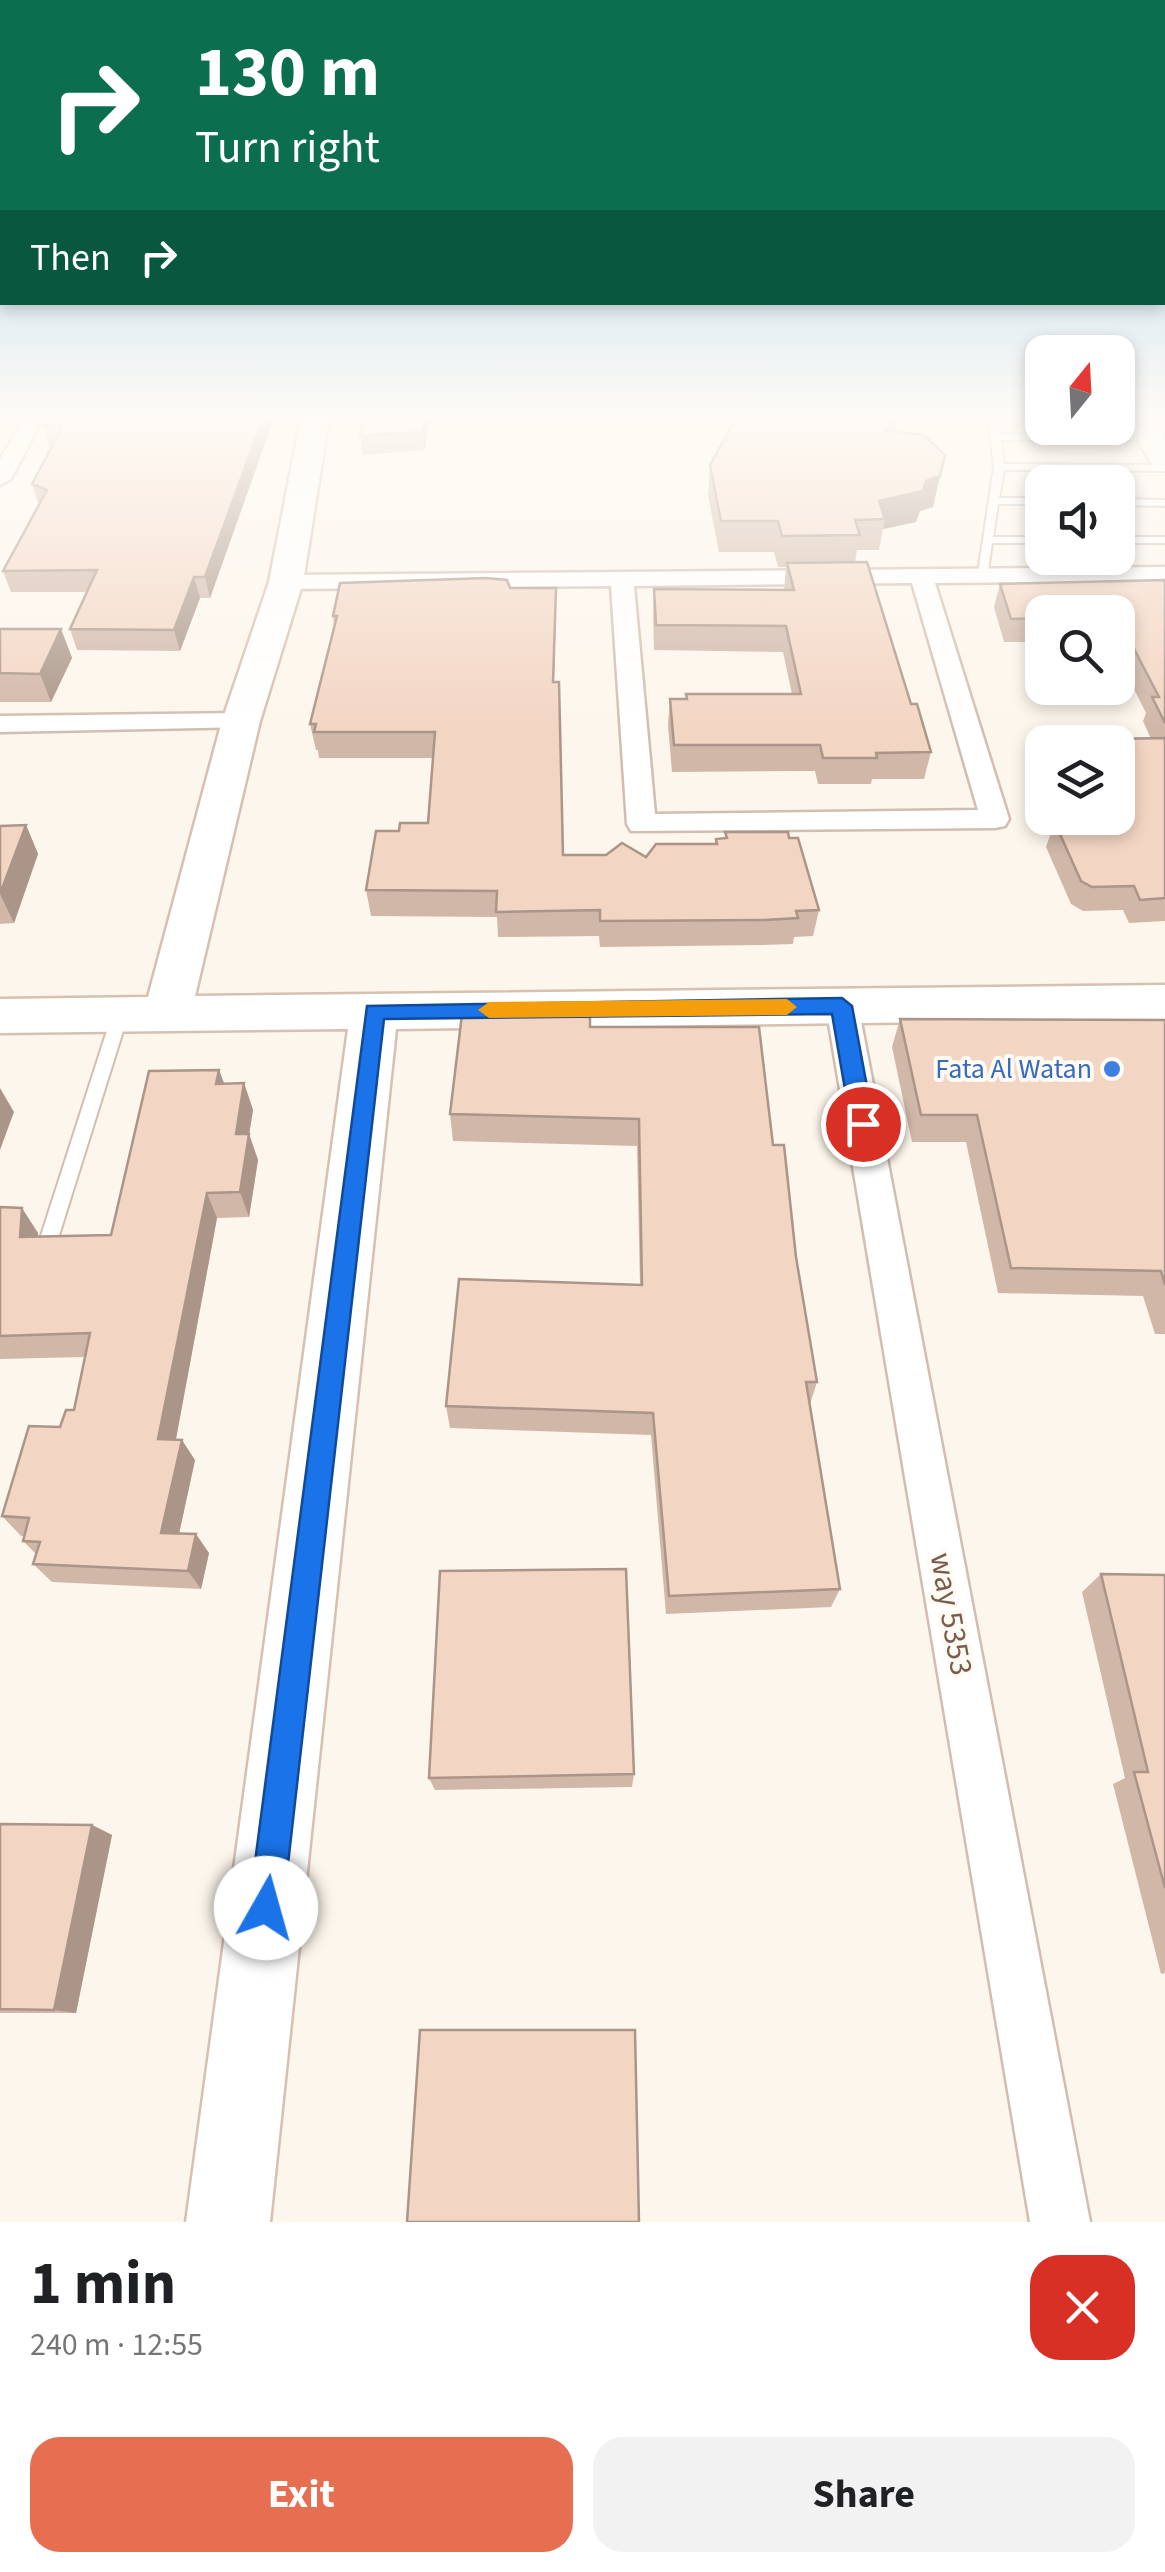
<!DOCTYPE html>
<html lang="en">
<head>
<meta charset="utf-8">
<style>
  body { margin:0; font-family:"Source Sans 3",sans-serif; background:#f2f2f2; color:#202124; height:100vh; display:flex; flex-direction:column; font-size:38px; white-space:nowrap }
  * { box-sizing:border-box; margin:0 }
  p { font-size:32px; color:#757577 }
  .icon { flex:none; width:55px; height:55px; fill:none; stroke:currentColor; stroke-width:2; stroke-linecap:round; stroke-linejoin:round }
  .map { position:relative; height:2222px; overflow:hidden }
  .panel { display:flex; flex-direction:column; background:#fff; flex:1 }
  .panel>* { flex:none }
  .banner { position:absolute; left:0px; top:0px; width:1165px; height:305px; box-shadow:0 5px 15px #0003; background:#0b6e4f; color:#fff; overflow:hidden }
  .needle { width:65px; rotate:18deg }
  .fabs { position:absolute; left:1025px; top:335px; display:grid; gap:20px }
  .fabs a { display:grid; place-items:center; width:110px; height:110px; border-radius:20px; background:#fff; box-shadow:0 5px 15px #0003; font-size:50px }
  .pin { position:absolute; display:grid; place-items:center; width:85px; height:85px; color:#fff; margin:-42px; border:5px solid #fff; border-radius:50%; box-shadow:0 2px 10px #0007 }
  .me { position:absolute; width:110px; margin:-55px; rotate:7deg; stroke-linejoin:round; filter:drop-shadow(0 0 8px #0008) }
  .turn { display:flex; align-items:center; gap:35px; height:210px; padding:0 30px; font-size:45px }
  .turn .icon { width:130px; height:130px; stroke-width:2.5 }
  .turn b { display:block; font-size:70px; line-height:85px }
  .then { display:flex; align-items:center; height:95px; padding:0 30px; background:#0003; gap:20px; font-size:38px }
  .round { display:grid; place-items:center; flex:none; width:105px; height:105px; border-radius:30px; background:#f2f2f2 }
  .head { display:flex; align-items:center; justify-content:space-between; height:170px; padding:0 30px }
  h1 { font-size:60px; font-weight:700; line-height:75px }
  .button { display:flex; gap:20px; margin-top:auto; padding:20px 30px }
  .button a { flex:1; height:115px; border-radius:30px; background:#e76f51; color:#fff; font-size:40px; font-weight:700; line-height:115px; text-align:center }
  .button a+a { background:#f2f2f2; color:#202124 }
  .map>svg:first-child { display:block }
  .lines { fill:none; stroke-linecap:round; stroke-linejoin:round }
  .lane-casing { stroke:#d1beb0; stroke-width:4 }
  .street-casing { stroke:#d1beb0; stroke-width:5 }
  .secondary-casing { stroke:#d6c0b0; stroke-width:5 }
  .lane { fill:#fff; fill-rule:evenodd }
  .street { fill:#fff; fill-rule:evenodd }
  .secondary { fill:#fff; fill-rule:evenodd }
  .wall { fill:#d1b7a8 }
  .shaded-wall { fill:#aa9588 }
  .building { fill:#f3d5c3; stroke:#aa9588; stroke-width:2.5 }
  .route { fill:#1a73e8; stroke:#114b97; stroke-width:2.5 }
  .slow { fill:#f59e0b }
  .shop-dot { fill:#3f7fe0; stroke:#fffaf3; stroke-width:4 }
  .labels { text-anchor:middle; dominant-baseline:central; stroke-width:8; stroke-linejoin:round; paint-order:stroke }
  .shop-label { font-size:28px; fill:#366cbe; stroke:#fffaf3; text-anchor:end }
  .near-street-label { font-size:32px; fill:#7a5c4d; stroke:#fffaf3 }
</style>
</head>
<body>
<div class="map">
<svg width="1165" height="2222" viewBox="0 0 1165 2222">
  <rect width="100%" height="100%" fill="#fdf6ec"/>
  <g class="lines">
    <g class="lane-casing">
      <g id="lane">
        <polygon points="988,418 998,418 1000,434 1149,434 1154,437 1149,440 1001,440 1004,464 1165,465 1165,471 1004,470 999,498 1042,498 1042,504 998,504 993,537 1042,537 1042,543 992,543 987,577 977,579 994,467"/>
        <polygon points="1118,499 1165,500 1165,506 1118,505"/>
        <rect x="1118" y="537" width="47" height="6"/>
        <polygon points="120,1009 128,1015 56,1245 54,1251 47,1253 40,1251 38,1245 112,1015"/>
      </g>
    </g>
    <g class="street-casing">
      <g id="street">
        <polygon points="23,418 43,418 11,479 0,485 0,460"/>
        <path d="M 1165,567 L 1165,581 L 935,583 L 1009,819 L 1005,826 L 995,828 L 631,831 L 627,824 L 611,586 L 286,589 L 274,582 L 286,575 ZM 912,583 L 978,810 L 655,814 L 634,586 Z"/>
        <polygon points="241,713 250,715 254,721 250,727 0,732 0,716"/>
        <polygon points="842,994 854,997 858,1006 1090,2222 1030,2222 826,1006 830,997"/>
      </g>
    </g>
    <g class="secondary-casing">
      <g id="secondary">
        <polygon points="301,418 329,418 303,582 260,721 195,996 1165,985 1165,1019 396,1029 270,2222 186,2222 348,1029 0,1033 0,999 148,997 222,721 269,582"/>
        <polygon points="1123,418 1151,418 1165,439 1165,470 1154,467"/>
      </g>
    </g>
    <use href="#lane" class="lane"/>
    <use href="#street" class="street"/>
    <use href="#secondary" class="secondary"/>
  </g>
  <g class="wall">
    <polygon points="274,418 210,598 200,598 180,651 77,650 70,629 87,592 11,592 3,571 39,505 32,484 52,446 49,446 43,426"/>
    <polygon points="365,418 430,418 424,450 363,455 360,436"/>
    <polygon points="898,418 895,432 933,507 920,511 916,522 883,529 879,550 857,550 855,562 931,752 924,779 872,779 871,784 818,784 815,771 672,772 668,725 670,699 792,694 783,652 654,650 653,615 654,589 784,590 786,567 778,567 774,552 719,552 708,495 710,465"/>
    <polygon points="1165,580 1165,921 1129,923 1123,910 1083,911 1071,904 1046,847 1054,824 1051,818 1118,818 1118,742 1054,742 1055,740 1151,739 1143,721 1146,713 1118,657 1118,612 1042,612 1042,642 1004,642 994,607 1000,584"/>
    <polygon points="510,588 556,588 554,682 563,855 646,857 715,844 716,839 725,838 725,832 819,910 813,936 794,937 793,944 761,945 600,947 599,936 498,937 497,917 371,916 366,890 399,831 428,823 433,758 319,758 318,750 316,750 310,724 334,626 333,616"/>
    <polygon points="0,629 61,629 72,658 51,702 0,702"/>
    <polygon points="26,825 38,854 14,923 0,924 0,826"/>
    <polygon points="900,1019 1165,1020 1165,1334 1155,1334 1143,1296 998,1293 966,1142 912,1142 892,1047"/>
    <polygon points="590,1027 773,1145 796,1257 817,1382 810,1404 840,1589 831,1607 666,1614 651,1435 450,1428 446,1406 640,1285 637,1146 453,1141 450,1114"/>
    <polygon points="219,1070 224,1084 244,1083 253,1110 249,1134 258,1160 249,1217 217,1218 176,1439 195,1460 179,1534 209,1553 201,1589 52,1582 33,1564 36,1554 23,1541 24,1536 21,1536 2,1516 60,1427 74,1410 85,1357 0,1359 0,1207 38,1233 38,1237 111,1235"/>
    <polygon points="1101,1574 1165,1575 1165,1973 1161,1974 1113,1784 1125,1778 1082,1592"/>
    <polygon points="634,1774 632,1787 435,1790 429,1778"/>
    <polygon points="0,1824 92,1825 112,1835 76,2013 0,2013"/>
  </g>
  <g class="shaded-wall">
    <polygon points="263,418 274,418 210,598 205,577"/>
    <polygon points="425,418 430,418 424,450 422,432"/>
    <polygon points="893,418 898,418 895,433 886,431"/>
    <polygon points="945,455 933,507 920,511 916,522 883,529 885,519 879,501 926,481"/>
    <polygon points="194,577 200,598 180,651 174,630"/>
    <polygon points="556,588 556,614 553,708 553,682"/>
    <polygon points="61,629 72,658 51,702 40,674"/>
    <polygon points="26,825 38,854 14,923 0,894"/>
    <polygon points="219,1070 229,1096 216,1084"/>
    <polygon points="244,1083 253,1110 245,1160 236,1134"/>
    <polygon points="0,1088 14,1112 0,1150"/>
    <polygon points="249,1134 258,1160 249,1217 240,1192"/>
    <polygon points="207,1193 217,1218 172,1460 158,1439"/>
    <polygon points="22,1208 38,1233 36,1262 20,1237"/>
    <polygon points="182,1440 195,1460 175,1552 161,1533"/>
    <polygon points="196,1534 209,1553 201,1589 188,1571"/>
    <polygon points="92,1825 112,1835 76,2013 54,2010"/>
  </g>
  <g class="building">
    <polygon points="47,418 263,418 205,577 194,577 174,630 70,629 97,570 3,571 47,490 32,484 63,425 43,426"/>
    <polygon points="365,418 425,418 422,432 360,436"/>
    <polygon points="736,418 893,418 886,431 924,435 945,455 940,476 926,481 923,491 879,501 885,519 855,520 860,535 782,536 778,521 721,521 710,465"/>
    <polygon points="867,562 911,704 917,704 931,752 876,753 877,758 823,758 820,745 674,745 670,699 687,699 686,694 801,694 786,626 656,625 654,589 794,590 787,563"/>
    <polygon points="486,578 507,580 510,588 556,588 553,682 559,682 563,855 606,855 622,843 646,857 656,844 717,844 716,839 727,838 725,832 788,832 789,838 798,838 819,910 796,911 798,918 765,920 600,921 600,910 496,912 497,891 366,890 376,831 399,831 400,823 428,823 435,732 314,732 316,724 310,724 337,616 333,616 340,583"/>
    <polygon points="1165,580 1165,723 1152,697 1159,697 1118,618 1118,612 1042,612 1042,618 1011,619 1000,584"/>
    <polygon points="0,629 61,629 40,674 0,673"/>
    <polygon points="1165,738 1165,898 1140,900 1134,886 1092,887 1081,881 1055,823 1072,823 1070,818 1118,818 1118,742 1056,742 1055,740"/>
    <polygon points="26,825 0,894 0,826"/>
    <polygon points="462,1014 590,1017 590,1027 759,1027 773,1145 784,1145 796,1257 817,1382 806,1382 840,1589 669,1596 653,1413 446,1406 459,1279 642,1285 639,1119 450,1114"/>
    <polygon points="900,1019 1165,1020 1165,1285 1161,1271 1011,1268 977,1115 921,1115"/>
    <polygon points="219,1070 216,1084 244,1083 236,1134 249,1134 240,1192 207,1193 158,1439 182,1440 161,1533 196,1534 188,1571 33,1564 40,1542 23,1541 29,1518 2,1516 29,1426 60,1427 66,1410 74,1410 90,1333 0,1336 0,1207 22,1208 20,1237 111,1235 149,1071"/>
    <polygon points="626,1569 634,1774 429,1778 440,1571"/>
    <polygon points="1101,1574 1165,1575 1165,1888 1134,1772 1148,1772"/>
    <polygon points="0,1824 92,1825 54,2010 0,2009"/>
    <polygon points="420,2030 635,2030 639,2222 407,2222"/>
  </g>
  <linearGradient id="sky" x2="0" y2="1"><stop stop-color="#97c7e8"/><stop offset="0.57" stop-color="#fefbf6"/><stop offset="1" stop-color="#fefbf6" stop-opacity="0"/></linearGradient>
  <rect width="1165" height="729" fill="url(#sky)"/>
  <polygon class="route" points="842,998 852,1006 874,1124 863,1133 851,1124 832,1014 384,1019 283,1908 278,1920 266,1925 254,1920 249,1908 367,1006"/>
  <polygon class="slow" points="787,999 797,1007 787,1015 489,1018 478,1010 489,1002"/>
  <circle class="shop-dot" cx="1112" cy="1069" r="10"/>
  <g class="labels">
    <g class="shop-label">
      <text x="1092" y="1069">Fata Al Watan</text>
    </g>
    <g class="near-street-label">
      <text transform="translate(951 1614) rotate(80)">way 5353</text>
    </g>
  </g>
</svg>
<div class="fabs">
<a><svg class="needle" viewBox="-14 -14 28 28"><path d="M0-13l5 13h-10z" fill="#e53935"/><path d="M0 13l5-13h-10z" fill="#757577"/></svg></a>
<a><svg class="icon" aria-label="sound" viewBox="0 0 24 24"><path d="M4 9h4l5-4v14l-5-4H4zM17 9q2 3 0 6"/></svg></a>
<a><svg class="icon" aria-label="search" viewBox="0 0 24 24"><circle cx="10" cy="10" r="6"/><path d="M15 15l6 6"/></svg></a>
<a><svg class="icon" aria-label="layers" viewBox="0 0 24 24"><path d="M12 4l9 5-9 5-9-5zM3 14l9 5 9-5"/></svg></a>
</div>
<div class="pin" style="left:863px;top:1124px;background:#d93025"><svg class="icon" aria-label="arrive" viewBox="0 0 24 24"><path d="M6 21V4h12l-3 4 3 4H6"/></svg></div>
<svg class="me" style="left:266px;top:1908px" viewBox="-20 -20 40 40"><circle r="19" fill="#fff"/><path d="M0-13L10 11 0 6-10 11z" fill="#1a73e8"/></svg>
<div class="banner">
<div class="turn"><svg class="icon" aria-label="right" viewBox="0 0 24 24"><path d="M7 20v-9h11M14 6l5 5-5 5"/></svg><div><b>130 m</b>Turn right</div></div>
<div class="then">Then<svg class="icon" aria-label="right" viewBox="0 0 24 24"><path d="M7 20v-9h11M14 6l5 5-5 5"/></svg></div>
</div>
</div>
<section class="panel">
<div class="head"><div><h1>1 min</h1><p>240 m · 12:55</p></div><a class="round" style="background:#d93025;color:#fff"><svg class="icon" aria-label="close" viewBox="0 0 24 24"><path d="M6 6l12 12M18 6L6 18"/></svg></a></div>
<div class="button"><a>Exit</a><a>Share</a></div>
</section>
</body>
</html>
